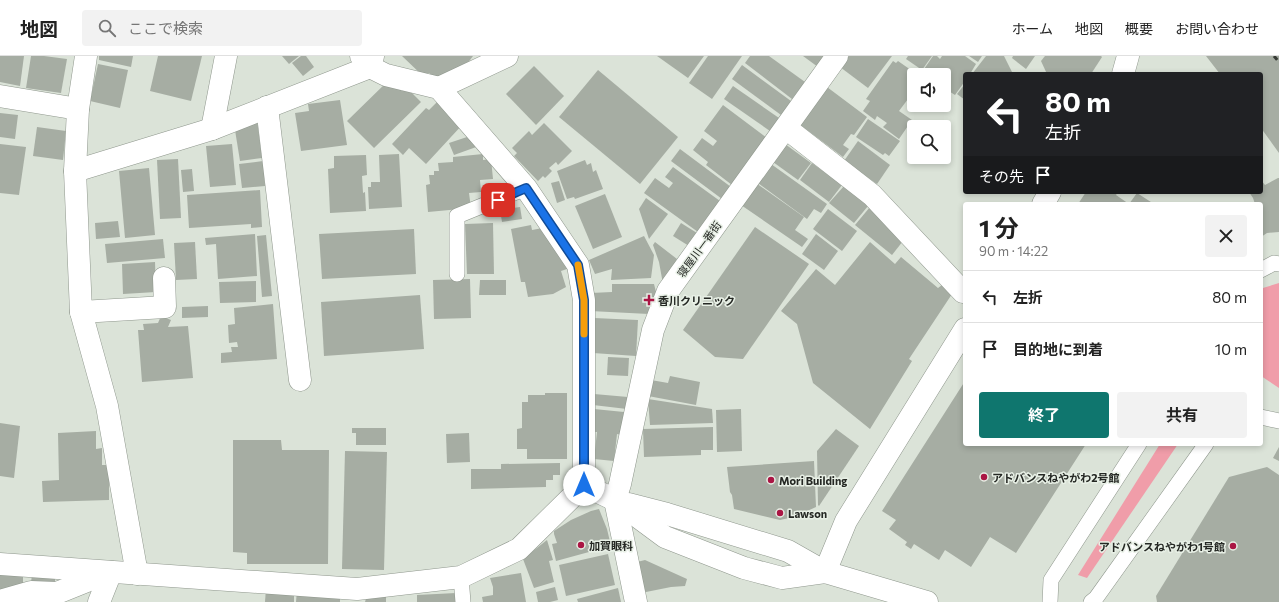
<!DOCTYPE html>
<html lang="ja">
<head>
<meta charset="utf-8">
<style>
  body { margin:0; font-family:Commissioner,"Noto Sans JP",sans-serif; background:#f2f2f2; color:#222; height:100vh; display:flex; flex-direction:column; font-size:15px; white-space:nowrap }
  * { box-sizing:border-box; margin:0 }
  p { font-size:13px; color:#767676 }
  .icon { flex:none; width:22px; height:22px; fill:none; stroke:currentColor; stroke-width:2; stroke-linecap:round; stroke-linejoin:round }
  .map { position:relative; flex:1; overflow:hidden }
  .drawer { position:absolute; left:963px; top:146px; width:300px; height:244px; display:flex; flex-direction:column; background:#fff; border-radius:4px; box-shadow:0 2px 6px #0003 }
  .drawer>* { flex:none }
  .hud { position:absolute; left:963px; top:16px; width:300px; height:122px; border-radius:4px; box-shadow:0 2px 6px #0003; background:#202124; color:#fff; overflow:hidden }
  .tools { position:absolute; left:907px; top:12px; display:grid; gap:8px }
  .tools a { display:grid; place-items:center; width:44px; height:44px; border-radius:4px; background:#fff; box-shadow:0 2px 6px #0003; font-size:20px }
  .pin { position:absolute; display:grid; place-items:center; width:34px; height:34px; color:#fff; margin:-17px; border-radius:8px; box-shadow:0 2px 6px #0006 }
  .me { position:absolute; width:44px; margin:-22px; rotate:0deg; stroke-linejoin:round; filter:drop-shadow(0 0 3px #0008) }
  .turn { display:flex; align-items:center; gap:14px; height:84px; padding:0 16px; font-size:18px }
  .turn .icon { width:52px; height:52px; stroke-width:2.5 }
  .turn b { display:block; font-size:28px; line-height:34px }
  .then { display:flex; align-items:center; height:38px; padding:0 16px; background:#0003; gap:8px; font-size:15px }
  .round { display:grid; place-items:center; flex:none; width:42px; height:42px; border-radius:4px; background:#f2f2f2 }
  .headline { display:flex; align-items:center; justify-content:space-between; height:68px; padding:0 16px }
  h1 { font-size:24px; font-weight:700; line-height:30px }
  .cta { display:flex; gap:8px; margin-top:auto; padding:8px 16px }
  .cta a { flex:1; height:46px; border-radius:4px; background:#0f766e; color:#fff; font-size:16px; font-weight:700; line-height:46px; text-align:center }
  .cta a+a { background:#f2f2f2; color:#222 }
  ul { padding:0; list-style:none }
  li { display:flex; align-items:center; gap:12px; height:52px; padding:0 16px; border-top:1px solid #e0e0e0 }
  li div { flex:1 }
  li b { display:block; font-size:15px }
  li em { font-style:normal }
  header { display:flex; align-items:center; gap:24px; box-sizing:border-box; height:56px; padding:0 20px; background:#fff; border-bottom:1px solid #e0e0e0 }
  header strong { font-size:19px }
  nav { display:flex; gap:22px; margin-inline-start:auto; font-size:14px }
  .search { width:280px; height:36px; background:#f2f2f2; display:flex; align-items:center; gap:10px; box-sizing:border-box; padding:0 14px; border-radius:4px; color:#767676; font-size:15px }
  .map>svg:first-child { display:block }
  .green { fill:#f09da9 }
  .building { fill:#a6ada3 }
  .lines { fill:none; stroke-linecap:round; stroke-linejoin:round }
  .service-casing { stroke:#8f978d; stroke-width:16 }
  .pedestrian-casing { stroke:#8f978d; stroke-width:23 }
  .minor-casing { stroke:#8f978d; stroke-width:23 }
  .tertiary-casing { stroke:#8f978d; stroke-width:23 }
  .service { stroke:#fff; stroke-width:15 }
  .pedestrian { stroke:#fff; stroke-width:22 }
  .minor { stroke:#fff; stroke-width:22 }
  .tertiary { stroke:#fff; stroke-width:22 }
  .rail { stroke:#373b36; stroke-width:3; stroke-dasharray:5 5; stroke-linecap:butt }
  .route-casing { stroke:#114b97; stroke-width:10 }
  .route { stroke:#1a73e8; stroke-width:7 }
  .slow { stroke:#f59e0b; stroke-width:7 }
  .poi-dot { fill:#aa1544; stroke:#e8f0e6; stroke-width:1.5 }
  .labels { text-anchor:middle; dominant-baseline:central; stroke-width:3; stroke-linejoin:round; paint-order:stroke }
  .street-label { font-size:11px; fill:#252824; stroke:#e8f0e6 }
  .poi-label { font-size:11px; font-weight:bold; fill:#252824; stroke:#e8f0e6; text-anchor:start }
</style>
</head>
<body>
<header>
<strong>地図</strong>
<div class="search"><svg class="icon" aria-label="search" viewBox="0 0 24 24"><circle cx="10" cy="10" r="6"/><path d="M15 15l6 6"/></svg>ここで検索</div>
<nav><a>ホーム</a><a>地図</a><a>概要</a><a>お問い合わせ</a></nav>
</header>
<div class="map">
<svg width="1279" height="546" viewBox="0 0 1279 546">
  <rect width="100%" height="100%" fill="#dbe3d8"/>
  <g class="green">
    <polygon points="1279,227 1279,332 1261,320 1261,235 1263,232"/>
    <polygon points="1160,388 1178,388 1087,522 1078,519"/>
  </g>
  <g class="building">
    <polygon points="0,0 24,0 20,30 0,26"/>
    <polygon points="31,0 44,0 67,3 61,37 26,32"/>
    <polygon points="99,0 133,0 131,11 99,4"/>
    <polygon points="158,0 202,0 191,45 150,35"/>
    <polygon points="282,0 299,0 289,8"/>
    <polygon points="301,0 306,0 314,11 303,20 292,7"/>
    <polygon points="402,0 473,0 467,8 435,22 429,17 423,20"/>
    <polygon points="657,0 704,0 688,22"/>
    <polygon points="708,0 742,0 712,43 689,27"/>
    <polygon points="750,0 769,0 805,26 792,43 745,7"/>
    <polygon points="803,0 826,0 818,11"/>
    <polygon points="849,0 892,0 868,32 840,11"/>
    <polygon points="908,0 932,0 922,14 906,3"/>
    <polygon points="933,0 937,0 940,3 942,0 965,0 976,8 970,18 965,18 965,25 955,39 944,32 944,19 925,19 922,16"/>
    <polygon points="969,0 982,0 978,6"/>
    <polygon points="986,0 1004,0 1013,18 972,18"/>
    <polygon points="1013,0 1035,0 1026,13 1012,2"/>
    <polygon points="1045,0 1101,0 1102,1 1091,18 1047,18 1041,5"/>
    <polygon points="1206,0 1279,0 1279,97 1261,72 1261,18 1220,18"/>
    <polygon points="893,5 896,7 898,5 918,19 914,19 914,35 899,55 912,64 899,83 883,71 887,67 877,60 875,64 863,55 870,45 866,43"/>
    <polygon points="98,8 128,14 120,52 90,45"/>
    <polygon points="742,9 791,45 781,59 732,23"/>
    <polygon points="534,10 564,40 536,69 506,38"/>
    <polygon points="598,14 678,81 640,128 559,61"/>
    <polygon points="390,23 402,35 406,31 421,46 374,92 347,65"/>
    <polygon points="965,28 965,44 957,38"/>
    <polygon points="733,30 779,62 770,75 724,43"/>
    <polygon points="827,31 867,61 854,79 851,78 843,89 849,93 843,101 799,68"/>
    <polygon points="340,44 347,89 301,95 295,57 309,55 308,48"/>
    <polygon points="438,45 463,68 426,108 409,92 403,99 392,88 426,52 429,54"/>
    <polygon points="723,49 767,82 732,129 706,109 708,106 693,94 702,82 713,90 717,85 704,75"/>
    <polygon points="0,57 18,59 15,83 0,81"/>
    <polygon points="868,63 900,85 889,100 885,97 883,99 856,81"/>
    <polygon points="257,64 262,102 240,105 235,74"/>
    <polygon points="544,67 572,95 558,109 556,106 549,112 552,115 545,122 543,120 538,125 514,100 517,97 512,92 529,75 532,79"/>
    <polygon points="37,71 66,75 63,104 33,100"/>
    <polygon points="470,80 479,90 454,99 449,87"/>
    <polygon points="858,85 890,109 877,128 844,105"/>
    <polygon points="0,88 26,91 19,139 0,137"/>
    <polygon points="232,88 236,129 210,131 206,90"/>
    <polygon points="785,88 811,107 798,124 773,106"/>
    <polygon points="680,93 731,131 722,143 671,105"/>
    <polygon points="399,98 402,151 369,153 368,131 371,131 371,126 380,126 379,99"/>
    <polygon points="483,98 483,104 491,103 493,123 480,124 481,136 469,137 471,152 428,156 426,129 430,128 429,119 434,119 434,115 439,115 438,107 453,106 453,101"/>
    <polygon points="366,99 367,119 362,120 363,137 365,136 366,155 330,157 328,113 334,112 334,100"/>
    <polygon points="178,103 181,162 160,163 157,104"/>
    <polygon points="585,104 587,109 591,107 593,116 596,114 603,133 575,143 574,141 567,143 557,115"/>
    <polygon points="263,105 265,130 242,132 239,108"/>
    <polygon points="812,107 842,129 829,146 800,124"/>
    <polygon points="771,108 827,148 821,157 814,153 807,163 758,127"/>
    <polygon points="673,111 720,145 698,176 644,137 655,122 669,132 673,127 665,121"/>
    <polygon points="149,112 155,179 125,182 119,115"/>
    <polygon points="192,113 194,135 183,136 181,114"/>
    <polygon points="1278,122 1279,122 1279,176 1267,177 1261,181 1261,162 1263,161 1261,158 1261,148 1255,148 1253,142 1249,136 1261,136 1261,124 1265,129"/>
    <polygon points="559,125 565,144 557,147 551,127"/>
    <polygon points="756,127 804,161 795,174 808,183 802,191 741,149"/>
    <polygon points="844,130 868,150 854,167 829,147"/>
    <polygon points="260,134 262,171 251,172 251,168 189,172 187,139"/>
    <polygon points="1086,136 1118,136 1116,139 1129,148 1137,137 1154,148 1078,148"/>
    <polygon points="605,138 622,181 593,193 575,150"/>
    <polygon points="646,142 668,158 649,183 639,153"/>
    <polygon points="520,151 522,163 502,166 500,154"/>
    <polygon points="870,151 903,185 892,199 855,169"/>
    <polygon points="828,153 857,175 842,195 813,173"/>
    <polygon points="118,165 120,181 96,183 95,167"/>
    <polygon points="493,167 494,218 467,218 465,168"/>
    <polygon points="681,167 697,177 689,190 673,180"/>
    <polygon points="531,169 532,174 548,171 570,212 561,215 566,231 553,238 528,241 525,226 521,226 511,173"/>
    <polygon points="755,171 809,208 743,303 715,301 683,274"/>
    <polygon points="414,173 416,218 322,223 319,178"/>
    <polygon points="255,178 257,220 218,223 216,188 206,189 205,182"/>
    <polygon points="816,178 838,195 824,214 802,198"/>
    <polygon points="266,179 272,240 262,241 257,180"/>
    <polygon points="644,180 654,199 651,222 611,224 612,213 595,218 589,204"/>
    <polygon points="163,183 165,202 107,207 105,188"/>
    <polygon points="195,186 197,223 176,224 174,187"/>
    <polygon points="655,186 677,203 663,228 659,206 653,189"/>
    <polygon points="870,186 895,208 901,201 938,232 942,229 952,238 909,303 912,305 870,373 813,327 797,268 781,255 816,213 835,229"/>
    <polygon points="155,206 156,236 123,238 122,208"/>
    <polygon points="470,223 471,262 434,263 433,224"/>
    <polygon points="480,224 506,224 506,239 479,239"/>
    <polygon points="256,225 256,246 220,247 219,226"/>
    <polygon points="612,228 654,228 657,240 649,258 590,255 591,237 612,236"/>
    <polygon points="420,239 424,293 324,300 321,246"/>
    <polygon points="273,248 277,303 221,307 221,297 232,296 231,291 238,291 237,286 229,287 228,269 235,268 234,252"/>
    <polygon points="208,250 208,261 182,262 182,251"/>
    <polygon points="161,260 171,264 168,271 188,270 193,322 142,326 138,274 144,274 143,268 158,267"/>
    <polygon points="594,262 638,264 636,300 593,297"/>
    <polygon points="608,301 629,302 628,320 607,319"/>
    <polygon points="670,320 700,326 696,349 648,340 651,324 668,327"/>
    <polygon points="965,325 965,388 1086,388 1016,497 990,481 971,511 945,494 939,504 914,488 911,493 905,489 907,486 889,473 896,464 882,455"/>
    <polygon points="545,337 567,337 567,403 527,403 527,393 517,393 517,373 522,372 522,346 528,346 528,339 545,339"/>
    <polygon points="594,338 628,341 627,353 593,349"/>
    <polygon points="648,343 712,353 713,367 650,369"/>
    <polygon points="594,353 624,356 621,379 617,378 614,405 594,403 597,376 591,376"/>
    <polygon points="741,353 742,395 717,396 716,354"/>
    <polygon points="0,367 20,370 14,422 0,420"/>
    <polygon points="713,371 713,394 701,394 701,399 644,401 643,373"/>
    <polygon points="352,372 386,372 386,389 356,389 356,377 352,377"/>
    <polygon points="836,373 859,390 819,450 818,449 817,395"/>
    <polygon points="96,375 96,393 102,392 102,409 109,409 109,444 43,446 42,425 59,424 58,377"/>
    <polygon points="469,377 470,406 447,407 446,378"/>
    <polygon points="233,384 281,384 282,394 329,394 328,508 247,508 247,497 233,496"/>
    <polygon points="1279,391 1279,405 1273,402"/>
    <polygon points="345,395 387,396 384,514 342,513"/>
    <polygon points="814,405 816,451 794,461 780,464 734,453 732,439 730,436 727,411"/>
    <polygon points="560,407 560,419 553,419 553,424 546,424 546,431 471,433 471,413 501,413 501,408"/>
    <polygon points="1267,411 1279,419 1279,546 1157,546 1156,540 1229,421"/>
    <polygon points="599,453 607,473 611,490 556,505 552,488 557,487 554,478 554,475 571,464 591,455"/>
    <polygon points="547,484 553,504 549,505 554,526 534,532 523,503"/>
    <polygon points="608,498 615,529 566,540 559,509"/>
    <polygon points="645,504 687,523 685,530 671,531 646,536 642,534 637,506"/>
    <polygon points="521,517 526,546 483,546 482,541 493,539 493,531 490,522"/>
    <polygon points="32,518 55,519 55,528 31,527"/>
    <polygon points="0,519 23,519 23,532 0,535"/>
    <polygon points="555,531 558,544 550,546 538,546 536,536"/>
    <polygon points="266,532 294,532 294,546 265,546"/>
    <polygon points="618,532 621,546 578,546 577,543"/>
    <polygon points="297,534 340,537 340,546 296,546"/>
    <polygon points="456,537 456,546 417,546 417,539"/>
    <polygon points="386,538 386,546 365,546 367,539"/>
  </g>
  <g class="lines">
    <g class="service-casing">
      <g id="service">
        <polyline points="1261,214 1274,207 1279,208"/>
        <polyline points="457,218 457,160 526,132"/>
        <polyline points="1261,361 1279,365"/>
        <polyline points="461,521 463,546"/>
        <polyline points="1050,546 1051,524 1139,388"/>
        <polyline points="1091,546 1096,542 1206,388"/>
      </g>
    </g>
    <g class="pedestrian-casing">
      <g id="pedestrian">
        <polyline points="786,72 872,139 963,236"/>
        <polyline points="615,444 620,428 653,274 668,235 837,0"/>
      </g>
    </g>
    <g class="minor-casing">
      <g id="minor">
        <polyline points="86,0 78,53 75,115 81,256 107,350 137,518"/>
        <polyline points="361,0 370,11 386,19 439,32 526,132 578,209 584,244 584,429"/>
        <polyline points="439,32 507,0"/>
        <polyline points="0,40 78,53"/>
        <polyline points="267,51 300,324"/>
        <polyline points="212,73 226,0"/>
        <polyline points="75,115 212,73 370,11 373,0"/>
        <polyline points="81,256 165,251 164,222"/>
        <polyline points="615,444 636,546"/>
        <polyline points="628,448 667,458 788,495 825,516"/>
        <polyline points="0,508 357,533 461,521 519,493 584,429 615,444 665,481 744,512 782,522 825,516"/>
        <polyline points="0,545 31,536 57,537 104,518"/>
        <polyline points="99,546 111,516"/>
      </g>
    </g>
    <g class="tertiary-casing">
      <g id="tertiary">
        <polyline points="1123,18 1128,0"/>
        <polyline points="1043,148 1050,136"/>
        <polyline points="927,546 825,516 846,465 965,273"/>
      </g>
    </g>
    <use href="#service" class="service"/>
    <use href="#pedestrian" class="pedestrian"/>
    <use href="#minor" class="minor"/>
    <use href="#tertiary" class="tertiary"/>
    <polyline class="rail" points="1274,0 1279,6"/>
  </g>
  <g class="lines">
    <g class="route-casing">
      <polyline id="route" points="498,144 526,132 578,209 584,244 584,429"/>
    </g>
    <use href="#route" class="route"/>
    <polyline class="slow" points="578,209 584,244 584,278"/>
  </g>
  <g class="poi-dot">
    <path d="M647 238h4v4h4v4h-4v4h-4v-4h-4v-4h4z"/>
    <circle cx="984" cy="421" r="4"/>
    <circle cx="771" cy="424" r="4"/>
    <circle cx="780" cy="457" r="4"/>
    <circle cx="581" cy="489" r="4"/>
    <circle cx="1233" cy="490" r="4"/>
  </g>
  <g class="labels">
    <g class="street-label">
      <text transform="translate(699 193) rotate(-54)">寝屋川一番街</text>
    </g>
    <g class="poi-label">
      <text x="658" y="244">香川クリニック</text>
      <text x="992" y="421">アドバンスねやがわ2号館</text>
      <text x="779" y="424">Mori Building</text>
      <text x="788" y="457">Lawson</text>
      <text x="589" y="489">加賀眼科</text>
      <text x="1225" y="490" text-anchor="end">アドバンスねやがわ1号館</text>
    </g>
  </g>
</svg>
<div class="tools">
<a><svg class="icon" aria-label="sound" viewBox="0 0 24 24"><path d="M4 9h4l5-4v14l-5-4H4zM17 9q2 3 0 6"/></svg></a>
<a><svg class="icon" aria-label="search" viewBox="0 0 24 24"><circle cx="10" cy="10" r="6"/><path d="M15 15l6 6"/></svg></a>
</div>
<div class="pin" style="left:498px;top:144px;background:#d93025"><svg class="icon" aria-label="arrive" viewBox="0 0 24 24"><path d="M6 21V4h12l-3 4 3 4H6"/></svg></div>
<svg class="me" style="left:584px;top:429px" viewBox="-20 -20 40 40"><circle r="19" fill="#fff"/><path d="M0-13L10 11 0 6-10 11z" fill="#1a73e8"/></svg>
<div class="hud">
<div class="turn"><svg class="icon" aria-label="left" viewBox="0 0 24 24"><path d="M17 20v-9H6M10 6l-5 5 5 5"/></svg><div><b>80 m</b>左折</div></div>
<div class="then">その先<svg class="icon" aria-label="arrive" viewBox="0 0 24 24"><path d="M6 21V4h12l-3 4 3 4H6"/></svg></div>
</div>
<section class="drawer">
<div class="headline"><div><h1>1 分</h1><p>90 m · 14:22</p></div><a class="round"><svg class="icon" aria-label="close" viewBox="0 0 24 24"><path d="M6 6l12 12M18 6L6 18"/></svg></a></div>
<ul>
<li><svg class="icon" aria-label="left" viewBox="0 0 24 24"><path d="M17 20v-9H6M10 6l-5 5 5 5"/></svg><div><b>左折</b></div><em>80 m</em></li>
<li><svg class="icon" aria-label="arrive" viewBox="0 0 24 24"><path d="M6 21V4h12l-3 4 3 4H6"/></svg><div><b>目的地に到着</b></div><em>10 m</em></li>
</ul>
<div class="cta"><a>終了</a><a>共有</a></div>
</section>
</div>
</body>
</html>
